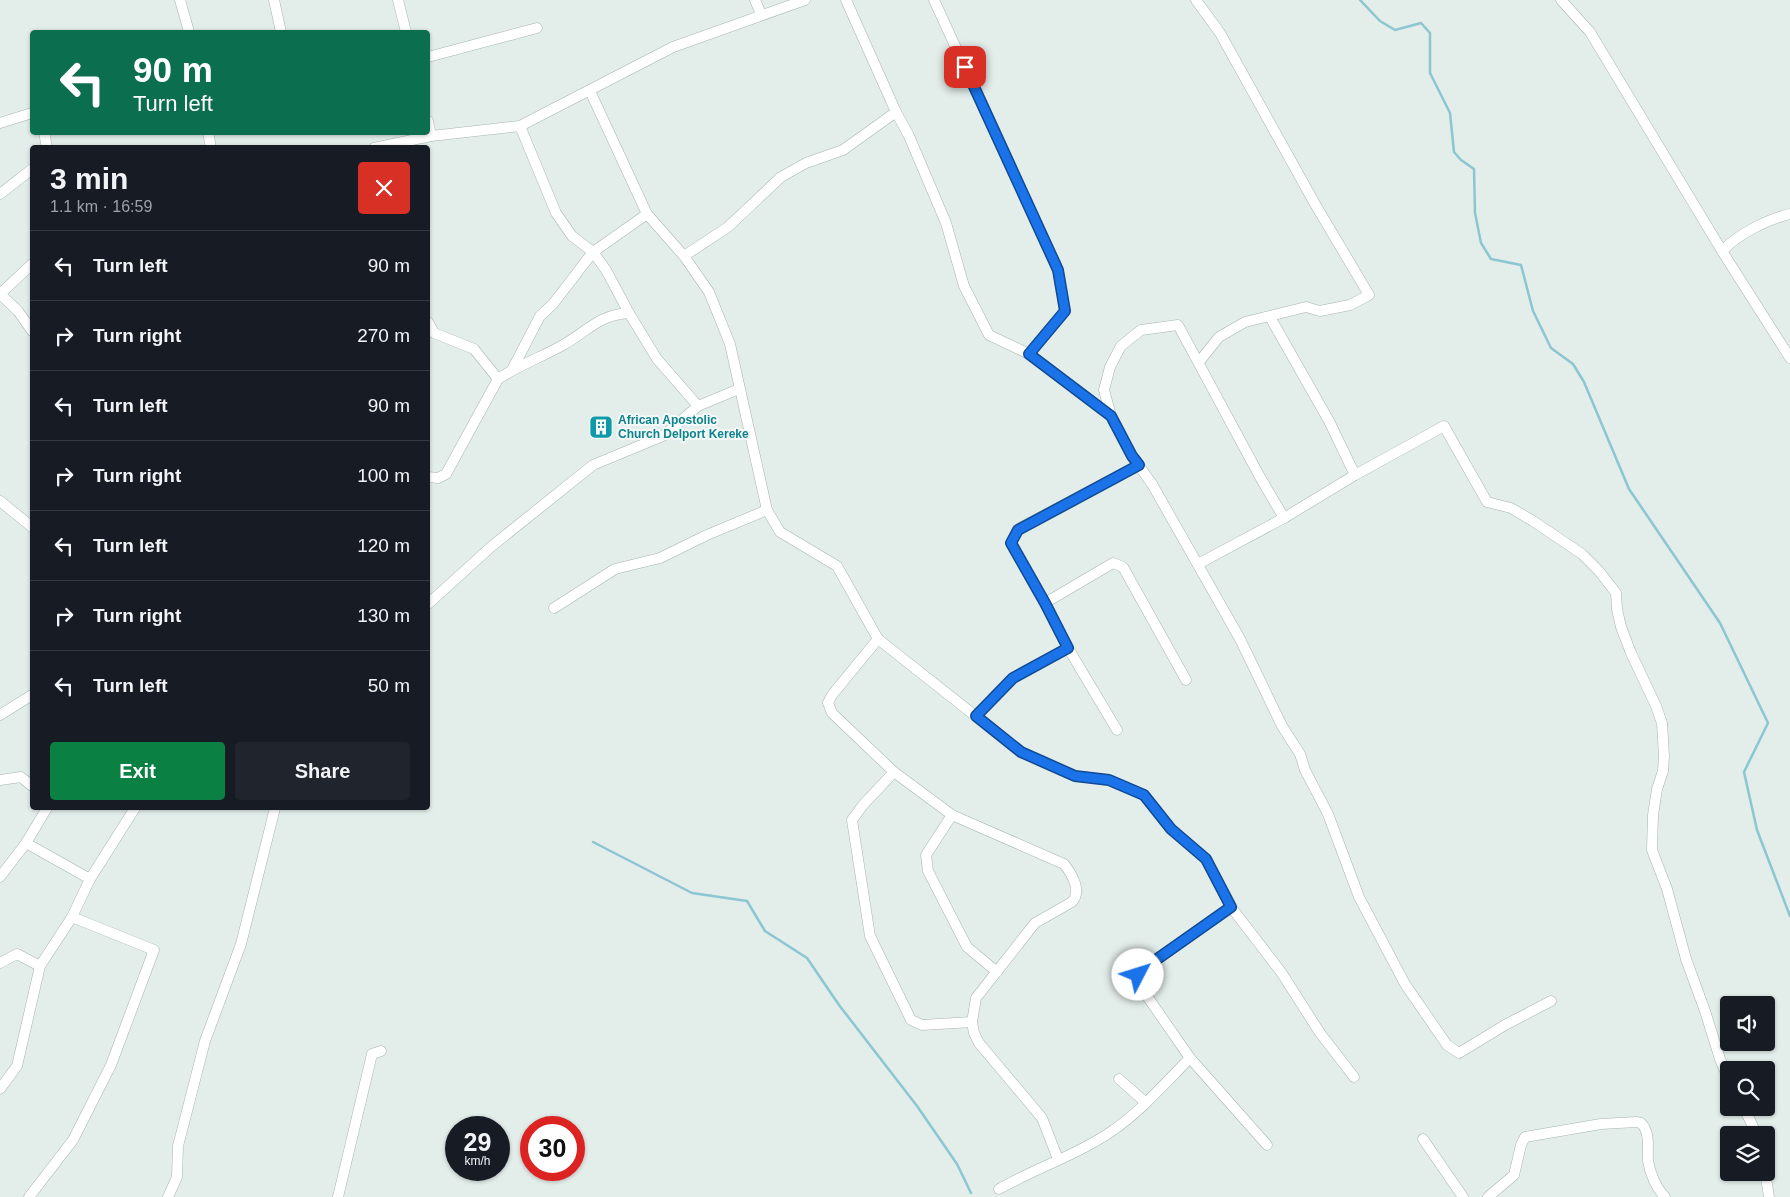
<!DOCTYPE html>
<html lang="en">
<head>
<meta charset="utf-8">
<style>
  body { margin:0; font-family:Helvetica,sans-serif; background:#20242c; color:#f1f3f6; height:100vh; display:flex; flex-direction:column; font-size:19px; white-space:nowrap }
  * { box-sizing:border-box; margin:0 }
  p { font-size:16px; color:#9ea1a6 }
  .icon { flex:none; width:28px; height:28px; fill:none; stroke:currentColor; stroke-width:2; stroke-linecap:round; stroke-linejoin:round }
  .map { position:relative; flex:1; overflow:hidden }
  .side { position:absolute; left:30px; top:145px; width:400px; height:665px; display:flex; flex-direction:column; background:#171b24; border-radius:5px; box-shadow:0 1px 4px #0004 }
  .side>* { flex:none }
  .banner { position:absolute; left:30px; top:30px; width:400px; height:105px; border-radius:5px; box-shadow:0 1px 4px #0004; background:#0b6e4f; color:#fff; overflow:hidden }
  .tools { position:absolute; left:1720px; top:996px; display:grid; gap:10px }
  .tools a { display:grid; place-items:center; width:55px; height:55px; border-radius:5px; background:#171b24; box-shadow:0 1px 4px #0004; font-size:25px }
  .speed { position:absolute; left:445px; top:1116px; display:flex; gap:10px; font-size:25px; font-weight:700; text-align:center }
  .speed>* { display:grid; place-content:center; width:65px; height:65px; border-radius:50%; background:#171b24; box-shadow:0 1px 4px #0004; line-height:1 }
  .speed small { font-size:12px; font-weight:400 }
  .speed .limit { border:8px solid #d22; background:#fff; color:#111 }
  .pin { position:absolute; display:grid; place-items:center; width:42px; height:42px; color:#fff; margin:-21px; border-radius:10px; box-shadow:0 2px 8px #0006 }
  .me { position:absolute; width:55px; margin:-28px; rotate:50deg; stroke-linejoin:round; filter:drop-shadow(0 0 4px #0008) }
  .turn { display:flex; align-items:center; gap:18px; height:105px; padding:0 20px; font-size:22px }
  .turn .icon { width:65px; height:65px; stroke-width:2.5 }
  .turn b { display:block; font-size:35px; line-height:42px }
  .round { display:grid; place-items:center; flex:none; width:52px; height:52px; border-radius:5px; background:#20242c }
  .overview { display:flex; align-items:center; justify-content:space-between; height:85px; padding:0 20px }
  h1 { font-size:30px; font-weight:600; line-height:38px }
  .cta { display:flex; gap:10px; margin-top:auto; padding:10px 20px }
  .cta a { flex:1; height:58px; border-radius:5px; background:#0b8043; color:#fff; font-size:20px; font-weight:600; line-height:58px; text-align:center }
  .cta a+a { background:#20242c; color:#f1f3f6 }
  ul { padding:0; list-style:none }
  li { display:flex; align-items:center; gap:15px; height:70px; padding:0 20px; border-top:1px solid #363941 }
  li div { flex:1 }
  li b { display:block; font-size:19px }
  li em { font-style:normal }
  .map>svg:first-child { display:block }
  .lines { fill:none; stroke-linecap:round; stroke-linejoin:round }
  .stream { stroke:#8bc6d2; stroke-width:2.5 }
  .minor-casing { stroke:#a6b5b0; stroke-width:11 }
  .minor { stroke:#fff; stroke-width:10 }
  .route-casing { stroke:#114b97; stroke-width:12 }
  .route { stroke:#1a73e8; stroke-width:9 }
  .labels { text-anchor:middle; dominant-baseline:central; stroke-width:4; stroke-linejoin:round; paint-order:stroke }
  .culture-label { font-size:12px; font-weight:bold; fill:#0d838f; stroke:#f4f9f7; text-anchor:start }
</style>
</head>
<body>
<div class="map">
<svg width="1790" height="1197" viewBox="0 0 1790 1197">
  <rect width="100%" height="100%" fill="#e3ede9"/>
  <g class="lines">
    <g class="stream">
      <polyline points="1360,0 1380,21 1395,30 1421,23 1430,33 1430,73 1450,113 1454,152 1461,160 1474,169 1475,213 1481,243 1491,259 1521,265 1533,311 1551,348 1573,364 1584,382 1629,489 1720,623 1768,723 1744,772 1757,830 1790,916"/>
      <polyline points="593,842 692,893 747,901 765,931 807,958 839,1005 917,1106 957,1164 971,1193"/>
    </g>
    <g class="minor-casing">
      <g id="minor">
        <polyline points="180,0 189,32"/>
        <polyline points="274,0 281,32"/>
        <polyline points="398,0 406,32"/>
        <polyline points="755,0 761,14"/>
        <polyline points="934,0 1058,270 1065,311 1029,354"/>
        <polyline points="1196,0 1220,33 1315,204 1369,295 1350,305 1320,311 1306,307 1245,322 1219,337 1199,362"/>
        <polyline points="1561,0 1590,32 1722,251 1790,358"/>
        <polyline points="428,57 537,28"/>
        <polyline points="590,91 647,214 684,256 709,292 730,344 767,510 780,532 837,566 878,639 1021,752 1075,776 1109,780 1144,795 1171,829 1206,859 1231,907 1281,972 1320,1033 1354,1077"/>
        <polyline points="896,112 909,136 946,223 964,286 989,335 1029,354 1111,416 1132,456 1152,484 1240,639 1282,726 1300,754 1305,770 1328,814 1359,897 1405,984 1447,1045 1459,1053 1505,1025 1551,1001"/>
        <polyline points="428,121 431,136"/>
        <polyline points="0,123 32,113"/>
        <polyline points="520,126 556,213 572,236 593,252 606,270 629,313 657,359 698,406"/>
        <polyline points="44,132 47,148"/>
        <polyline points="208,132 211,148"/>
        <polyline points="374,148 431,136 520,126 673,47 805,0"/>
        <polyline points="0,194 32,169"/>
        <path d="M 1722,251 C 1738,234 1768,219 1790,214"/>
        <polyline points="684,256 728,227 781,177 806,163 843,150 896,112 846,0"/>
        <polyline points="0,294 18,311 32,331"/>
        <polyline points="0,294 32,264"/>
        <polyline points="1270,317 1329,421 1355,475"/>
        <polyline points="428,322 434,333 474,349 498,379"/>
        <polyline points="512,370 540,316 553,304 593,252 647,214"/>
        <polyline points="1111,416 1104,390 1110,367 1121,346 1141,330 1178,325 1260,477 1284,518"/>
        <path d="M 428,477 L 438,478 L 446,474 L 498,379 C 519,365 542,357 563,345 C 588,331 598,315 629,313"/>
        <polyline points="0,501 32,527"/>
        <polyline points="1198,564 1284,518 1355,475 1444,426 1487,502 1511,508 1533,521 1582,554 1599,571 1616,593 1617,609 1621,627 1631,653 1656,706 1662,723 1664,756 1663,771 1657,789 1653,815 1652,850 1667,889 1686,959 1705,1011 1720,1059 1729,1080"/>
        <polyline points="1045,603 1113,563 1123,567 1186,680"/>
        <polyline points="428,604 492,546 593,465 663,436 698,406 739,389"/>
        <polyline points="554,608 615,569 660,558 707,535 767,510"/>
        <path d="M 878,639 L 832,695 L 828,703 L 832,713 L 894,772 L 952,815 L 1064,864 C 1072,874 1082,891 1072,902 L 1035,923 L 976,998 L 972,1022 L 974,1033 L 979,1043 L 1042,1118 L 1058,1159"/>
        <polyline points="0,715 32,695"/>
        <polyline points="976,716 1013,678 1068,648"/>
        <polyline points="1117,730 1068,648 1045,603 1011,543 1018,529 1139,465"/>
        <polyline points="894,772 863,805 852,820 870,936 911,1020 922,1025 972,1022"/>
        <polyline points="0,780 21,777 32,786"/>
        <polyline points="952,815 926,855 928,871 967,947 997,972"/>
        <polyline points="26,843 90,879"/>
        <polyline points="0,877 26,843 47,808"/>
        <polyline points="1231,907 1143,969 1138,975 1140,986 1190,1058 1267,1145"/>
        <polyline points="0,963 17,954 40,966"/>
        <polyline points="1119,1079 1145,1102"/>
        <polyline points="0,1089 17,1066 40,966 72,917 90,879 135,808"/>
        <polyline points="1744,1108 1757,1135"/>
        <polyline points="1423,1139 1463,1197"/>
        <polyline points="1765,1172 1769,1197"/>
        <path d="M 999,1189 C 1036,1168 1077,1155 1112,1131 C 1141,1111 1165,1083 1190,1058"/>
        <polyline points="29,1197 73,1140 111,1065 154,950 72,917"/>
        <polyline points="168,1197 177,1177 178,1146 205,1041 241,944 275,808"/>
        <polyline points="338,1197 372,1054 381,1051"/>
        <path d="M 1488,1197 L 1514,1175 L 1521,1145 L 1525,1137 L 1601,1124 L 1636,1122 L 1641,1123 C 1651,1133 1647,1149 1648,1161 C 1650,1173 1656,1188 1665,1197"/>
      </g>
    </g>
    <use href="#minor" class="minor"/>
  </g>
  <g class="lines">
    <g class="route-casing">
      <polyline id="route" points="965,67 1058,270 1065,311 1029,354 1111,416 1132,456 1139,465 1018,530 1011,543 1045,603 1068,648 1013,678 976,716 1021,752 1075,776 1109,780 1144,795 1171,829 1206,859 1231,907 1143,969 1138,975"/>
    </g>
    <use href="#route" class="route"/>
  </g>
  <defs>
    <g id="building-square" transform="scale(1.25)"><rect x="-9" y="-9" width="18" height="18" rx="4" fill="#0f9aa8" stroke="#f4f9f7"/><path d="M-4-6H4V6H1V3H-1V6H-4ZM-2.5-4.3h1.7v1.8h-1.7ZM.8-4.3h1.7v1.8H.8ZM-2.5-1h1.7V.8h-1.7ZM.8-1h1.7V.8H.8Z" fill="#fff"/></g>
  </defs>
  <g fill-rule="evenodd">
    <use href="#building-square" x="601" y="427"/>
  </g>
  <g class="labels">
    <g class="culture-label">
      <text x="618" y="420">African Apostolic<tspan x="618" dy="14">Church Delport Kereke</tspan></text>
    </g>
  </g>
</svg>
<div class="tools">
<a><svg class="icon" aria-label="sound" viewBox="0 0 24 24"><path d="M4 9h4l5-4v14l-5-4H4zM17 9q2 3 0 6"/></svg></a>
<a><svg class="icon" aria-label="search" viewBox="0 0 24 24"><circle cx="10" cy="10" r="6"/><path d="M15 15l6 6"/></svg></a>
<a><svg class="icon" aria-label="layers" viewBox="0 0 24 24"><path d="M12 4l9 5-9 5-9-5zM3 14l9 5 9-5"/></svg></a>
</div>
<div class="speed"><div>29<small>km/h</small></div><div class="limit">30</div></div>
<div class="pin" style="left:965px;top:67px;background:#d93025"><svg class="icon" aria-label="arrive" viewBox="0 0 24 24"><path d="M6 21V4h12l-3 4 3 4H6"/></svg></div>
<svg class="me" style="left:1138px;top:975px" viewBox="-20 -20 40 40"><circle r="19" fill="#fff"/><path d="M0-13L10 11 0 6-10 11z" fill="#1a73e8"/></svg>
<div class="banner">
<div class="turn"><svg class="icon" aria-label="left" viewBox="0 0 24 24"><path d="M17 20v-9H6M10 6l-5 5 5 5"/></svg><div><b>90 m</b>Turn left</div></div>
</div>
<section class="side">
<div class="overview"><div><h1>3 min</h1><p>1.1 km · 16:59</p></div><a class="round" style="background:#d93025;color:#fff"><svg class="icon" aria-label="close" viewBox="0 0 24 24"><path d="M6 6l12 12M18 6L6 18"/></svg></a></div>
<ul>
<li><svg class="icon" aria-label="left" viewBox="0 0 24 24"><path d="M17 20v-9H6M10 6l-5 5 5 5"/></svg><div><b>Turn left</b></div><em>90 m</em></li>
<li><svg class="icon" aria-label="right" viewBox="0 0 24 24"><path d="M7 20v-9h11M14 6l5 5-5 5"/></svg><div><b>Turn right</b></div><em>270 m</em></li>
<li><svg class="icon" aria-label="left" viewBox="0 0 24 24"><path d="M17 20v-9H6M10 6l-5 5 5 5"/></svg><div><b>Turn left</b></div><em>90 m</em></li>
<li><svg class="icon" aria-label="right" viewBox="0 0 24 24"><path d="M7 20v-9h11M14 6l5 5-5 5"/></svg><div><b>Turn right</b></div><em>100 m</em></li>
<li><svg class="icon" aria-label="left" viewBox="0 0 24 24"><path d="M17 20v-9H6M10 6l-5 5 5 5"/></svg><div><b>Turn left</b></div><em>120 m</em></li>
<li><svg class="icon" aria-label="right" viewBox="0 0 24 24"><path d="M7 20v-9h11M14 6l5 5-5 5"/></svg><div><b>Turn right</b></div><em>130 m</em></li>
<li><svg class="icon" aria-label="left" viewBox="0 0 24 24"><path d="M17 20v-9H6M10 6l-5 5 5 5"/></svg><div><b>Turn left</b></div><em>50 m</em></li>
</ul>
<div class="cta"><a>Exit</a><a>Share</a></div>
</section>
</div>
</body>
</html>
